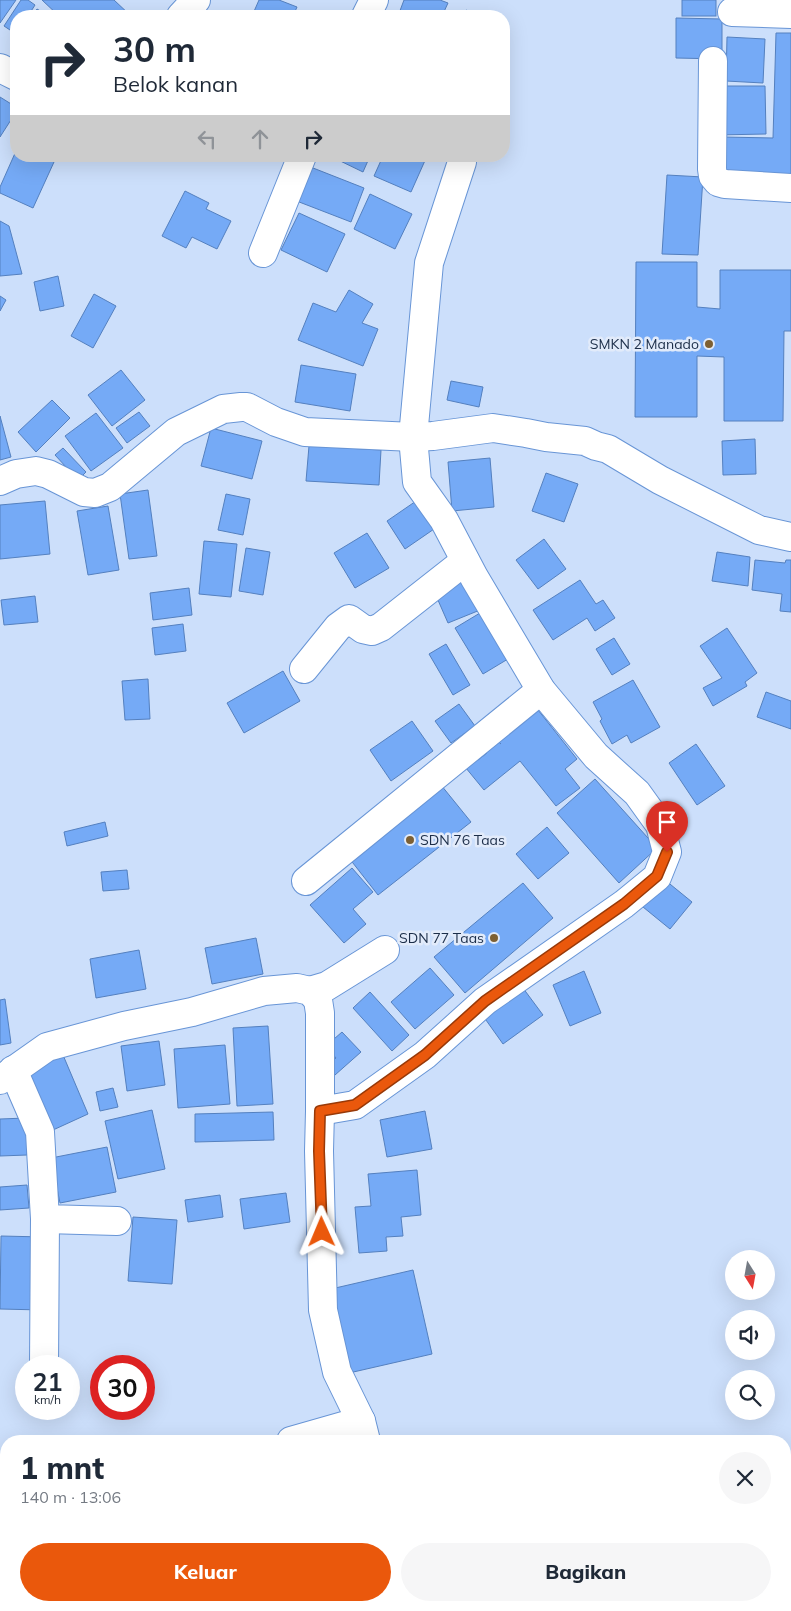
<!DOCTYPE html>
<html lang="id">
<head>
<meta charset="utf-8">
<style>
  body { margin:0; font-family:Mulish,sans-serif; background:#f6f6f7; color:#1f2937; height:100vh; display:flex; flex-direction:column; font-size:19px; white-space:nowrap }
  * { box-sizing:border-box; margin:0 }
  p { font-size:16px; color:#747a83 }
  .icon { flex:none; width:28px; height:28px; fill:none; stroke:currentColor; stroke-width:2; stroke-linecap:round; stroke-linejoin:round }
  .map { position:relative; flex:1; overflow:hidden }
  .drawer { position:absolute; left:0px; top:1435px; width:791px; height:176px; display:flex; flex-direction:column; background:#fff; border-radius:20px 20px 0 0; box-shadow:0 5px 20px #0002 }
  .drawer>* { flex:none }
  .banner { position:absolute; left:10px; top:10px; width:500px; height:152px; border-radius:20px; box-shadow:0 5px 20px #0002; background:#fff; color:#1f2937; overflow:hidden }
  .needle { width:32px; rotate:169deg }
  .tools { position:absolute; left:725px; top:1250px; display:grid; gap:10px }
  .tools a { display:grid; place-items:center; width:50px; height:50px; border-radius:50%; background:#fff; box-shadow:0 5px 20px #0002; font-size:25px }
  .speed { position:absolute; left:15px; top:1355px; display:flex; gap:10px; font-size:25px; font-weight:700; text-align:center }
  .speed>* { display:grid; place-content:center; width:65px; height:65px; border-radius:50%; background:#fff; box-shadow:0 5px 20px #0002; line-height:1 }
  .speed small { font-size:12px; font-weight:400 }
  .speed .limit { border:8px solid #d22; background:#fff; color:#111 }
  .pin { position:absolute; display:grid; place-items:center; width:42px; height:42px; color:#fff; margin:-51px -21px; border-radius:50% 50% 50% 0; rotate:-45deg; box-shadow:0 0 5px #0007 }
  .pin .icon { rotate:45deg }
  .me { position:absolute; width:55px; margin:-28px; rotate:359deg; stroke-linejoin:round; filter:drop-shadow(0 0 4px #0008) }
  .turn { display:flex; align-items:center; gap:18px; height:105px; padding:0 20px; font-size:22px }
  .turn .icon { width:65px; height:65px; stroke-width:2.5 }
  .turn b { display:block; font-size:35px; line-height:42px }
  .lanes { display:flex; align-items:center; height:48px; padding:0 20px; background:#0003; justify-content:center; gap:25px; direction:ltr }
  .lanes .off { opacity:.35 }
  .round { display:grid; place-items:center; flex:none; width:52px; height:52px; border-radius:26px; background:#f6f6f7 }
  .head { display:flex; align-items:center; justify-content:space-between; height:85px; padding:0 20px }
  h1 { font-size:30px; font-weight:800; line-height:38px }
  .cta { display:flex; gap:10px; margin-top:auto; padding:10px 20px }
  .cta a { flex:1; height:58px; border-radius:30px; background:#ea580c; color:#fff; font-size:20px; font-weight:800; line-height:58px; text-align:center }
  .cta a+a { background:#f6f6f7; color:#1f2937 }
  .map>svg:first-child { display:block }
  .building { fill:#75aaf6; stroke:#5480bf }
  .lines { fill:none; stroke-linecap:round; stroke-linejoin:round }
  .minor-casing { stroke:#6895d6; stroke-width:30 }
  .minor { stroke:#fff; stroke-width:28 }
  .route-casing { stroke:#983908; stroke-width:12 }
  .route { stroke:#ea580c; stroke-width:9 }
  .poi-dot { fill:#7d6033; stroke:#e2ebfa; stroke-width:2 }
  .labels { text-anchor:middle; dominant-baseline:central; stroke-width:5; stroke-linejoin:round; paint-order:stroke }
  .poi-label { font-size:14px; fill:#1c2e49; stroke:#e2ebfa; text-anchor:end }
</style>
</head>
<body>
<div class="map">
<svg width="791" height="1611" viewBox="0 0 791 1611">
  <rect width="100%" height="100%" fill="#ccdffb"/>
  <g class="building">
    <polygon points="0,0 16,0 0,23"/>
    <polygon points="21,0 28,0 35,5 28,16 16,16 16,34 4,26"/>
    <polygon points="42,0 114,0 131,16 59,16"/>
    <polygon points="259,0 279,0 297,7 293,16 252,16"/>
    <polygon points="404,0 440,0 448,3 442,16 398,16"/>
    <rect x="682" y="0" width="34" height="16"/>
    <polygon points="37,9 49,16 32,16"/>
    <polygon points="466,10 479,16 463,16"/>
    <polygon points="676,18 722,19 722,59 676,58"/>
    <polygon points="776,33 791,33 791,178 722,176 723,137 773,138"/>
    <polygon points="727,37 765,39 763,83 726,81"/>
    <polygon points="716,86 765,86 766,134 717,135"/>
    <polygon points="0,97 16,107 16,112 0,137"/>
    <polygon points="16,151 16,156 40,156 54,162 33,208 0,193 0,187"/>
    <polygon points="330,156 370,156 363,172"/>
    <polygon points="383,156 427,156 411,192 374,176"/>
    <polygon points="308,166 364,188 351,222 294,200"/>
    <polygon points="667,175 703,177 698,255 662,254"/>
    <polygon points="185,191 209,203 206,209 231,221 217,249 192,237 186,248 162,236"/>
    <polygon points="370,194 412,214 395,249 354,229"/>
    <polygon points="299,213 345,234 327,272 281,250"/>
    <polygon points="0,221 9,226 22,274 0,276"/>
    <polygon points="636,262 697,262 697,307 720,309 720,270 791,270 791,331 784,331 783,421 724,421 724,357 697,356 697,417 635,417"/>
    <polygon points="58,276 64,306 40,311 34,282"/>
    <polygon points="349,290 373,304 362,323 378,329 363,366 298,340 313,303 336,312"/>
    <polygon points="94,294 116,306 93,348 71,336"/>
    <polygon points="0,296 6,300 0,311"/>
    <polygon points="301,365 356,374 350,411 295,402"/>
    <polygon points="121,370 145,400 112,426 88,395"/>
    <polygon points="451,381 483,387 479,407 447,400"/>
    <polygon points="52,400 70,418 36,452 18,432"/>
    <polygon points="139,412 150,426 127,443 116,428"/>
    <polygon points="96,413 123,448 91,471 65,436"/>
    <polygon points="0,416 11,457 0,460"/>
    <polygon points="211,428 262,441 252,479 201,466"/>
    <polygon points="755,439 756,474 723,475 722,441"/>
    <polygon points="309,446 381,450 379,485 306,481"/>
    <polygon points="63,448 86,472 78,480 55,455"/>
    <polygon points="490,458 494,507 452,511 448,462"/>
    <polygon points="546,473 578,484 564,522 532,511"/>
    <polygon points="148,490 157,556 129,559 120,494"/>
    <polygon points="226,494 250,499 243,535 218,530"/>
    <polygon points="419,499 437,527 405,549 387,521"/>
    <polygon points="45,501 50,554 0,559 0,505"/>
    <polygon points="108,506 119,570 88,575 77,511"/>
    <polygon points="367,533 389,568 355,588 334,553"/>
    <polygon points="544,539 566,569 538,589 516,560"/>
    <polygon points="204,541 237,544 231,597 199,594"/>
    <polygon points="246,548 270,552 263,595 239,591"/>
    <polygon points="717,552 750,557 748,586 712,581"/>
    <polygon points="755,560 785,563 786,560 791,560 791,612 780,611 782,594 752,590"/>
    <polygon points="471,575 485,608 448,623 434,591"/>
    <polygon points="580,580 596,604 603,600 615,618 595,631 587,618 553,640 533,610"/>
    <polygon points="189,588 192,615 153,620 150,593"/>
    <polygon points="35,596 38,622 4,625 1,600"/>
    <polygon points="485,610 513,656 483,674 455,628"/>
    <polygon points="183,624 186,651 155,655 152,628"/>
    <polygon points="727,628 757,673 745,682 747,686 713,706 703,688 722,678 700,646"/>
    <polygon points="614,638 630,664 612,675 596,649"/>
    <polygon points="446,644 470,685 453,695 429,654"/>
    <polygon points="283,671 300,701 244,733 227,703"/>
    <polygon points="148,679 150,719 125,720 122,681"/>
    <polygon points="633,680 660,727 631,743 627,735 612,744 600,721 602,719 593,702"/>
    <polygon points="766,692 791,701 791,729 757,717"/>
    <polygon points="459,704 475,726 451,743 435,721"/>
    <polygon points="538,710 577,759 565,769 580,788 556,806 520,761 484,790 461,762 472,753 478,760 487,753 481,746 493,737 501,744 492,735"/>
    <polygon points="412,721 433,751 391,781 370,750"/>
    <polygon points="696,744 725,786 697,805 669,763"/>
    <polygon points="595,779 657,848 619,883 557,813"/>
    <polygon points="441,785 471,822 378,895 349,858"/>
    <polygon points="105,822 108,836 67,846 64,832"/>
    <polygon points="547,827 569,853 538,879 516,854"/>
    <polygon points="352,868 373,892 353,909 366,924 344,943 310,905"/>
    <polygon points="127,870 129,889 103,891 101,872"/>
    <polygon points="665,880 692,902 670,929 643,907"/>
    <polygon points="523,883 553,918 465,993 434,957"/>
    <polygon points="256,938 263,974 212,984 205,948"/>
    <polygon points="139,950 146,989 96,998 90,959"/>
    <polygon points="430,968 454,995 415,1029 391,1002"/>
    <polygon points="584,971 601,1013 570,1026 553,985"/>
    <polygon points="520,984 543,1015 503,1044 481,1013"/>
    <polygon points="370,992 409,1035 392,1051 353,1008"/>
    <polygon points="5,999 11,1043 0,1045 0,1000"/>
    <polygon points="268,1026 273,1104 237,1106 233,1028"/>
    <polygon points="342,1032 361,1052 335,1075 327,1066 336,1058 326,1046"/>
    <polygon points="159,1041 165,1085 127,1091 121,1046"/>
    <polygon points="225,1045 230,1104 178,1108 174,1049"/>
    <polygon points="63,1055 88,1114 53,1130 27,1071"/>
    <polygon points="113,1088 118,1107 100,1111 96,1092"/>
    <polygon points="152,1110 165,1169 118,1179 105,1121"/>
    <polygon points="425,1111 432,1149 387,1157 380,1120"/>
    <polygon points="273,1112 274,1140 195,1142 195,1114"/>
    <polygon points="26,1118 27,1155 0,1156 0,1119"/>
    <polygon points="107,1147 116,1192 60,1203 51,1158"/>
    <polygon points="417,1170 421,1215 401,1217 403,1236 386,1237 387,1251 359,1253 355,1207 371,1206 368,1174"/>
    <polygon points="27,1185 29,1208 0,1210 0,1187"/>
    <polygon points="286,1193 290,1222 244,1229 240,1199"/>
    <polygon points="220,1195 223,1217 188,1222 185,1200"/>
    <polygon points="133,1217 177,1220 172,1284 128,1281"/>
    <polygon points="1,1236 44,1237 42,1310 0,1309"/>
    <polygon points="413,1270 432,1354 349,1373 331,1289"/>
    <polygon points="0,1525 6,1526 6,1573 0,1573"/>
    <polygon points="121,1605 166,1605 165,1611 120,1611"/>
  </g>
  <g class="lines">
    <g class="minor-casing">
      <g id="minor">
        <polyline points="732,12 791,14"/>
        <polyline points="181,16 196,0"/>
        <polyline points="366,16 374,0"/>
        <polyline points="713,61 712,169 713,176 718,182 725,184 791,188"/>
        <polyline points="0,68 16,76"/>
        <polyline points="263,253 302,156"/>
        <polyline points="0,481 16,474 36,471 48,474 84,492 95,493 110,487 176,432 223,409 241,407 247,407 276,422 305,432 413,437 433,436 493,428 526,433 546,437 585,441 596,446 608,449 660,480 759,530 791,537"/>
        <polyline points="304,669 338,627 349,619 363,629 372,631 381,627 465,561"/>
        <polyline points="306,881 541,690"/>
        <polyline points="310,991 327,986 385,950"/>
        <polyline points="13,1070 40,1132 45,1219 117,1221"/>
        <polyline points="0,1080 47,1047 124,1026 192,1012 264,991 297,988 310,991 318,1000 320,1013 320,1111 319,1151 323,1310 337,1372 361,1421 366,1441"/>
        <polyline points="320,1111 355,1105 425,1055 485,1001 624,904 657,877 667,852 660,825 637,793 596,756 541,690 474,577 444,520 417,482 413,437 429,263 462,162 460,156"/>
        <polyline points="44,1366 45,1219"/>
        <polyline points="291,1441 361,1421"/>
        <polyline points="84,1605 88,1611"/>
        <polyline points="406,1605 407,1611"/>
      </g>
    </g>
    <use href="#minor" class="minor"/>
  </g>
  <g class="lines">
    <g class="route-casing">
      <polyline id="route" points="322,1232 319,1151 320,1111 355,1105 425,1055 485,1001 624,904 657,876 667,852"/>
    </g>
    <use href="#route" class="route"/>
  </g>
  <g class="poi-dot">
    <circle cx="709" cy="344" r="5"/>
    <circle cx="410" cy="840" r="5"/>
    <circle cx="494" cy="938" r="5"/>
  </g>
  <g class="labels">
    <g class="poi-label">
      <text x="699" y="344">SMKN 2 Manado</text>
      <text x="420" y="840" text-anchor="start">SDN 76 Taas</text>
      <text x="484" y="938">SDN 77 Taas</text>
    </g>
  </g>
</svg>
<div class="tools">
<a><svg class="needle" viewBox="-14 -14 28 28"><path d="M0-13l5 13h-10z" fill="#e53935"/><path d="M0 13l5-13h-10z" fill="#747a83"/></svg></a>
<a><svg class="icon" aria-label="sound" viewBox="0 0 24 24"><path d="M4 9h4l5-4v14l-5-4H4zM17 9q2 3 0 6"/></svg></a>
<a><svg class="icon" aria-label="search" viewBox="0 0 24 24"><circle cx="10" cy="10" r="6"/><path d="M15 15l6 6"/></svg></a>
</div>
<div class="speed"><div>21<small>km/h</small></div><div class="limit">30</div></div>
<div class="pin" style="left:667px;top:852px;background:#d93025"><svg class="icon" aria-label="arrive" viewBox="0 0 24 24"><path d="M6 21V4h12l-3 4 3 4H6"/></svg></div>
<svg class="me" style="left:322px;top:1232px" viewBox="-20 -20 40 40"><path d="M0-17L14 15 0 8-14 15z" fill="#ea580c" stroke="#fff" stroke-width="4"/></svg>
<div class="banner">
<div class="turn"><svg class="icon" aria-label="right" viewBox="0 0 24 24"><path d="M7 20v-9h11M14 6l5 5-5 5"/></svg><div><b>30 m</b>Belok kanan</div></div>
<div class="lanes"><svg class="icon off" aria-label="left" viewBox="0 0 24 24"><path d="M17 20v-9H6M10 6l-5 5 5 5"/></svg><svg class="icon off" aria-label="ahead" viewBox="0 0 24 24"><path d="M12 20V5M6 11l6-6 6 6"/></svg><svg class="icon" aria-label="right" viewBox="0 0 24 24"><path d="M7 20v-9h11M14 6l5 5-5 5"/></svg></div>
</div>
<section class="drawer">
<div class="head"><div><h1>1 mnt</h1><p>140 m · 13:06</p></div><a class="round"><svg class="icon" aria-label="close" viewBox="0 0 24 24"><path d="M6 6l12 12M18 6L6 18"/></svg></a></div>
<div class="cta"><a>Keluar</a><a>Bagikan</a></div>
</section>
</div>
</body>
</html>
